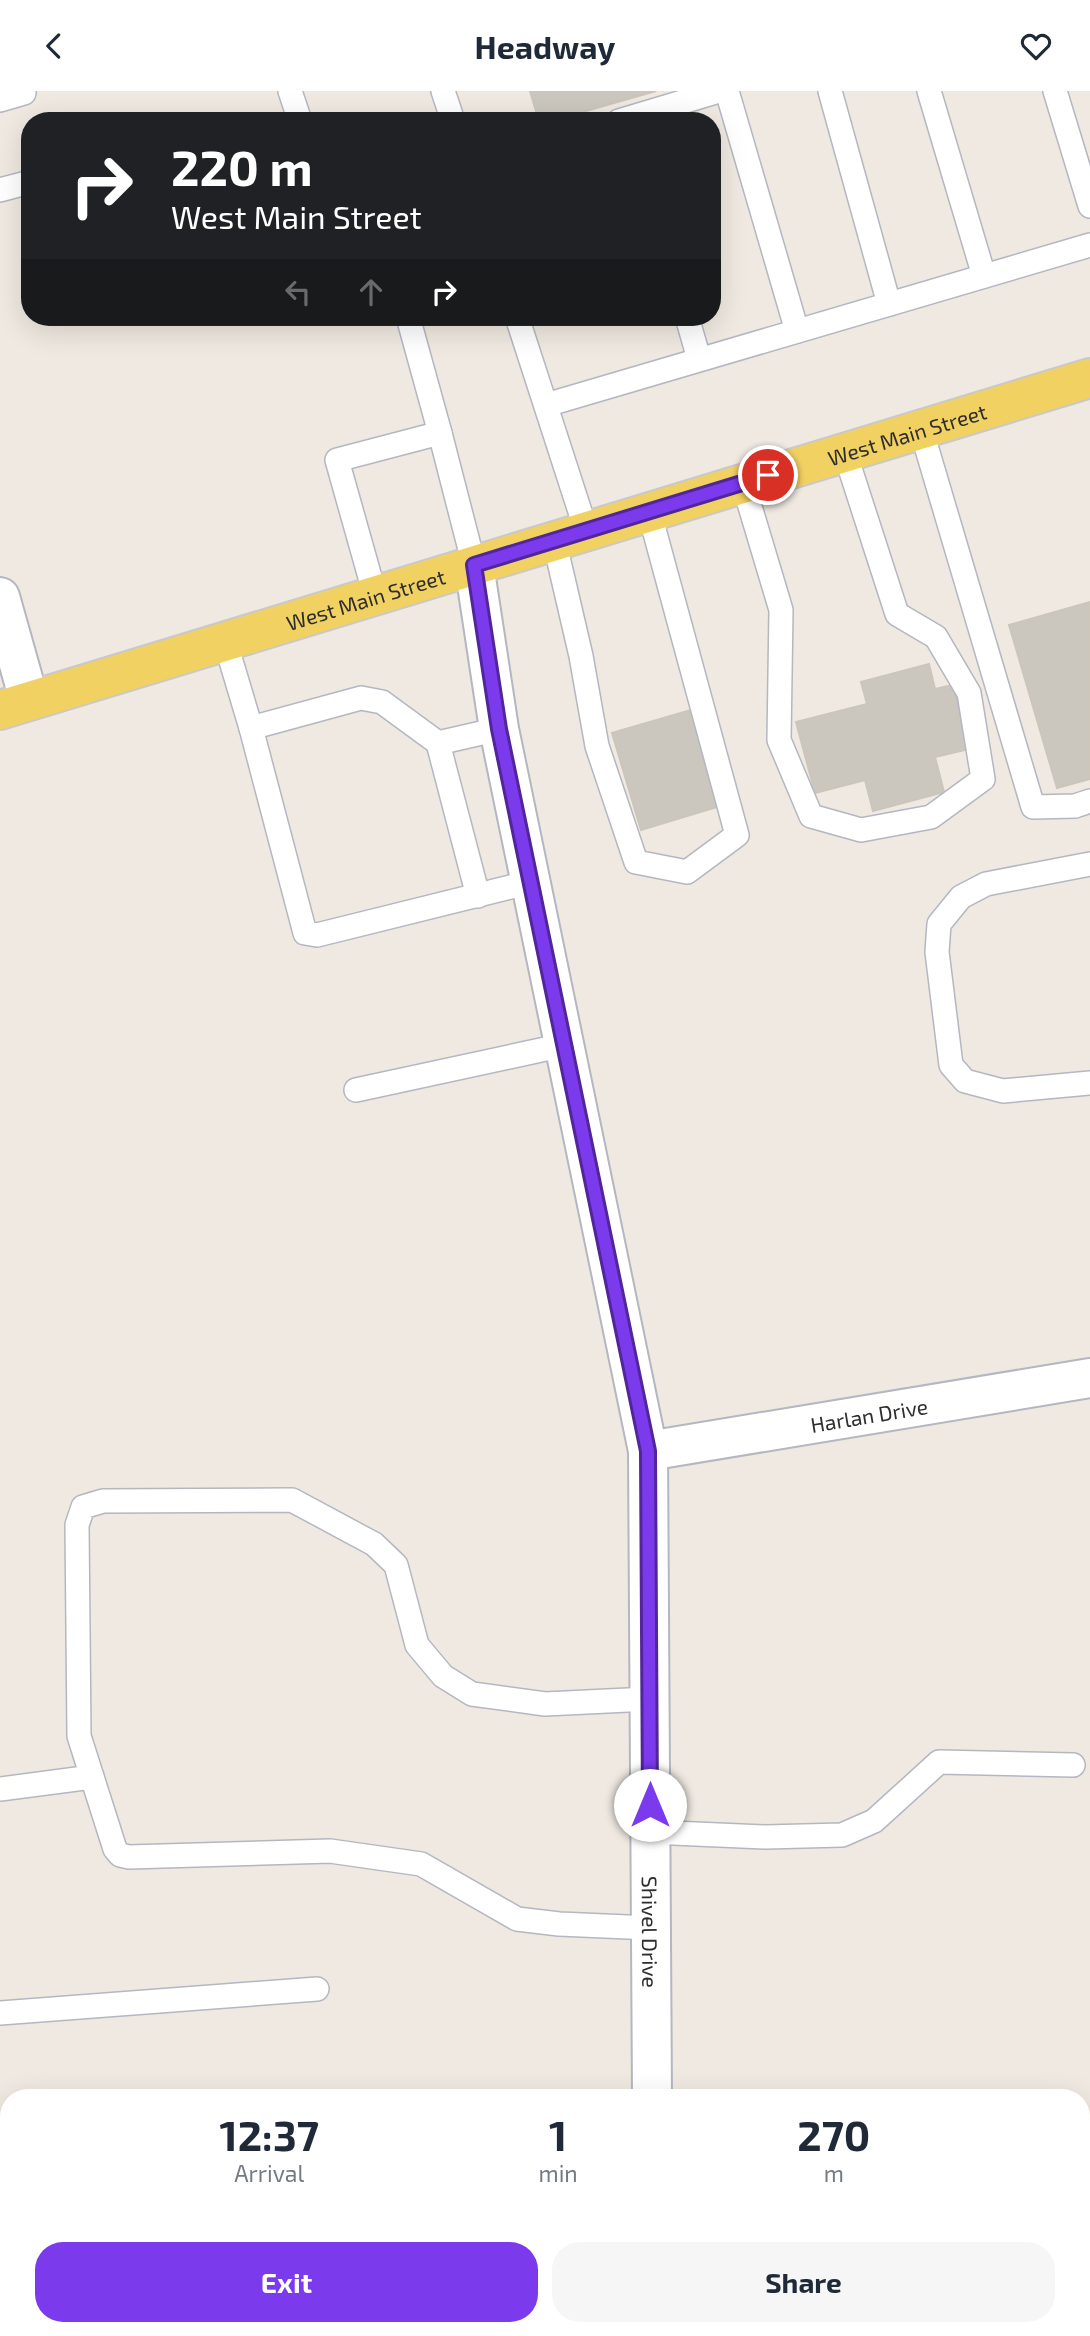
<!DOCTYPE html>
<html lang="en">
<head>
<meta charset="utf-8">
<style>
  body { margin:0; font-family:"Exo 2",sans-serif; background:#f6f6f7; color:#1f2937; height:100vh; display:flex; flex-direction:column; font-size:26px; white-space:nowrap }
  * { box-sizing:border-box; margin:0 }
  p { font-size:23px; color:#747a83 }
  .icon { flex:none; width:38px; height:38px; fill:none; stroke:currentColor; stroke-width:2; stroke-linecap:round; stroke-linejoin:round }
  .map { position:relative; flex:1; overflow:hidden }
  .details { position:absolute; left:0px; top:1998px; width:1090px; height:247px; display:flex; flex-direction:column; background:#fff; border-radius:28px 28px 0 0; box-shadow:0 7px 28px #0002 }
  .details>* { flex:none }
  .hud { position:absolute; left:21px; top:21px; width:700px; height:214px; border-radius:28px; box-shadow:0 7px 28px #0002; background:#202124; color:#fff; overflow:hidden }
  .pin { position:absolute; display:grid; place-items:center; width:60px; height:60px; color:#fff; margin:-30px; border:4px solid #fff; border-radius:50%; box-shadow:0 2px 7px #0007 }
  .me { position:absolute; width:77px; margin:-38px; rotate:0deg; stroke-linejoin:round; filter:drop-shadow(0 0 5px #0008) }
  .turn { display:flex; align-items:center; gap:24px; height:147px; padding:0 35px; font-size:32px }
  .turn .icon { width:91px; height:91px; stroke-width:2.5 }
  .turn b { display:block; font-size:49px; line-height:60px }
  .lanes { display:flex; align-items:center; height:66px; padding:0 35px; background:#0003; justify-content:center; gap:35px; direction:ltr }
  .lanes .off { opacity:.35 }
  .eta { display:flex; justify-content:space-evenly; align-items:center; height:119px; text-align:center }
  .eta b { font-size:42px; font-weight:700; line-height:49px }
  .primary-button { display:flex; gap:14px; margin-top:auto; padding:14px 35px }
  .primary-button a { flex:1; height:80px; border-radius:28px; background:#7c3aed; color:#fff; font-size:28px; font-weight:700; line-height:80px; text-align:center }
  .primary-button a+a { background:#f6f6f7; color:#1f2937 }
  header { display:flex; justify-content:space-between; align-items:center; height:91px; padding:0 35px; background:#fff; font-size:32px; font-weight:700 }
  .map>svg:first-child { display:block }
  .building { fill:#cbc7bf; stroke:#cbc5ba; stroke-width:2 }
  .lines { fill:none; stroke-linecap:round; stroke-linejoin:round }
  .service-casing { stroke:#b4b7c1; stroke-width:26 }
  .minor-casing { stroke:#b4b7c1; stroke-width:42 }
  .primary-casing { stroke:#c9c9c9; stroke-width:42 }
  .service { stroke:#fff; stroke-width:23 }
  .minor { stroke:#fff; stroke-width:38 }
  .primary { stroke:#f2d163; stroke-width:38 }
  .route-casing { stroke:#51269a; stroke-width:18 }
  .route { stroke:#7c3aed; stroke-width:12 }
  .labels { text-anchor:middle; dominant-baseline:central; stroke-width:7; stroke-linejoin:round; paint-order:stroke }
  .street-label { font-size:21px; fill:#2e2e2e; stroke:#fff }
</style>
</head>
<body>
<header><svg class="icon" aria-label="back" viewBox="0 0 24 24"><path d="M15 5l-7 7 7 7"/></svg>Headway<svg class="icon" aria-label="heart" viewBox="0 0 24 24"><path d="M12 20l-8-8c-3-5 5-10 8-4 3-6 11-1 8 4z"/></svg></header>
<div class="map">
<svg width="1090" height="2245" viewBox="0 0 1090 2245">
  <rect width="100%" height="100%" fill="#efe9e1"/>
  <g class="building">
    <polygon points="530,0 656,0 551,30 539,30"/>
    <polygon points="1090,511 1090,688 1057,697 1009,534"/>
    <polygon points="929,573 935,598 953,594 969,658 935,666 944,701 873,720 865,689 815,702 796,631 867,613 861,591"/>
    <polygon points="691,619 720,715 641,739 612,642"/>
  </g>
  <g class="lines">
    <g class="service-casing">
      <g id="service">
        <polyline points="290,0 300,30"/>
        <polyline points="443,0 453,30"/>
        <polyline points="727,0 797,240"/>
        <polyline points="830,0 889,213"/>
        <polyline points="929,0 984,185"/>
        <polyline points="1055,0 1090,115"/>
        <polyline points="0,9 24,2"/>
        <polyline points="619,30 719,0"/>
        <polyline points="0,99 30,91"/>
        <polyline points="408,226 440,342"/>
        <polyline points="517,226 586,439"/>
        <polyline points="687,226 699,268"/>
        <polyline points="546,314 1090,154"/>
        <polyline points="921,338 1033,716 1075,715 1090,710"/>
        <polyline points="743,392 781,519 779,649 811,725 861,739 931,726 983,688 969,602 936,546 897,523 845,362"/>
        <polyline points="554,449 581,565 597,655 636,771 687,781 737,744 649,420"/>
        <polyline points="375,504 337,369 440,342 474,474"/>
        <polyline points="225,550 251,637 305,842 317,844 531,791"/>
        <polyline points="251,637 361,607 382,611 438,652 499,638"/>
        <polyline points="438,652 478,805"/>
        <polyline points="1090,773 986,793 961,806 939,833 937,861 951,974 965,990 1003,1000 1090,992"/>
        <polyline points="356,999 564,954"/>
        <polyline points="649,1608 545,1613 472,1603 443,1585 417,1554 396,1474 374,1453 292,1409 103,1410 83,1416 77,1434 79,1645 115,1758 120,1764 129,1766 330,1760 421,1773 517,1828 559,1833 651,1837"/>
        <polyline points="0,1698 92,1686"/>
        <polyline points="650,1741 766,1746 842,1744 874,1730 939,1671 1073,1674"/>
        <polyline points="0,1922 317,1898"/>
      </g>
    </g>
    <g class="minor-casing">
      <g id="minor">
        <path id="s1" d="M 474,474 L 499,638 L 648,1360 L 652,2007"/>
        <polyline points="0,506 29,609"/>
        <path id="s2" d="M 648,1360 L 1090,1287"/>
        <polyline points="654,2236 654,2245"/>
      </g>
    </g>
    <g class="primary-casing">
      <g id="primary">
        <path id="s3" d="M 0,619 L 1090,287"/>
      </g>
    </g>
    <use href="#service" class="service"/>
    <use href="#minor" class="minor"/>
    <use href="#primary" class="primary"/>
  </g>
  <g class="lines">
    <g class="route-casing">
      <polyline id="route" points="650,1714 648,1360 499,638 474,474 768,384"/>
    </g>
    <use href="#route" class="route"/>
  </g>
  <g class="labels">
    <g class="street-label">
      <text stroke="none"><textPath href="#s3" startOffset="948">West Main Street</textPath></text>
      <text stroke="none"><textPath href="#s3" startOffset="382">West Main Street</textPath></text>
      <text stroke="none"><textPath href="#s2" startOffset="224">Harlan Drive</textPath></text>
      <text stroke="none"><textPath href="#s1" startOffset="1384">Shivel Drive</textPath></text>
    </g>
  </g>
</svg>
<div class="pin" style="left:768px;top:384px;background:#d93025"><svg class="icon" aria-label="arrive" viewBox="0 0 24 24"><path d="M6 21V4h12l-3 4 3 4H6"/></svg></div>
<svg class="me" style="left:650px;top:1714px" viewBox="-20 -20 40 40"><circle r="19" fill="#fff"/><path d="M0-13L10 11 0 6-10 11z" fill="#7c3aed"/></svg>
<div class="hud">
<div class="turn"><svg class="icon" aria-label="right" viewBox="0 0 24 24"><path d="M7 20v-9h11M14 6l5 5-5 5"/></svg><div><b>220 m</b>West Main Street</div></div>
<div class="lanes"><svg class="icon off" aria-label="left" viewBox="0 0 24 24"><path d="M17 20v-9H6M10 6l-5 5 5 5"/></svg><svg class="icon off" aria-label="ahead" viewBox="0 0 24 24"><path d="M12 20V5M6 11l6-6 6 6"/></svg><svg class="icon" aria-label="right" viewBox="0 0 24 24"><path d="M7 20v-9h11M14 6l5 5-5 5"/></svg></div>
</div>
<section class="details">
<div class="eta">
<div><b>12:37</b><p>Arrival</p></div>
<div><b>1</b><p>min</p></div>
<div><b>270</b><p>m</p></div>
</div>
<div class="primary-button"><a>Exit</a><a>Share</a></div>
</section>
</div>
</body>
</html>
